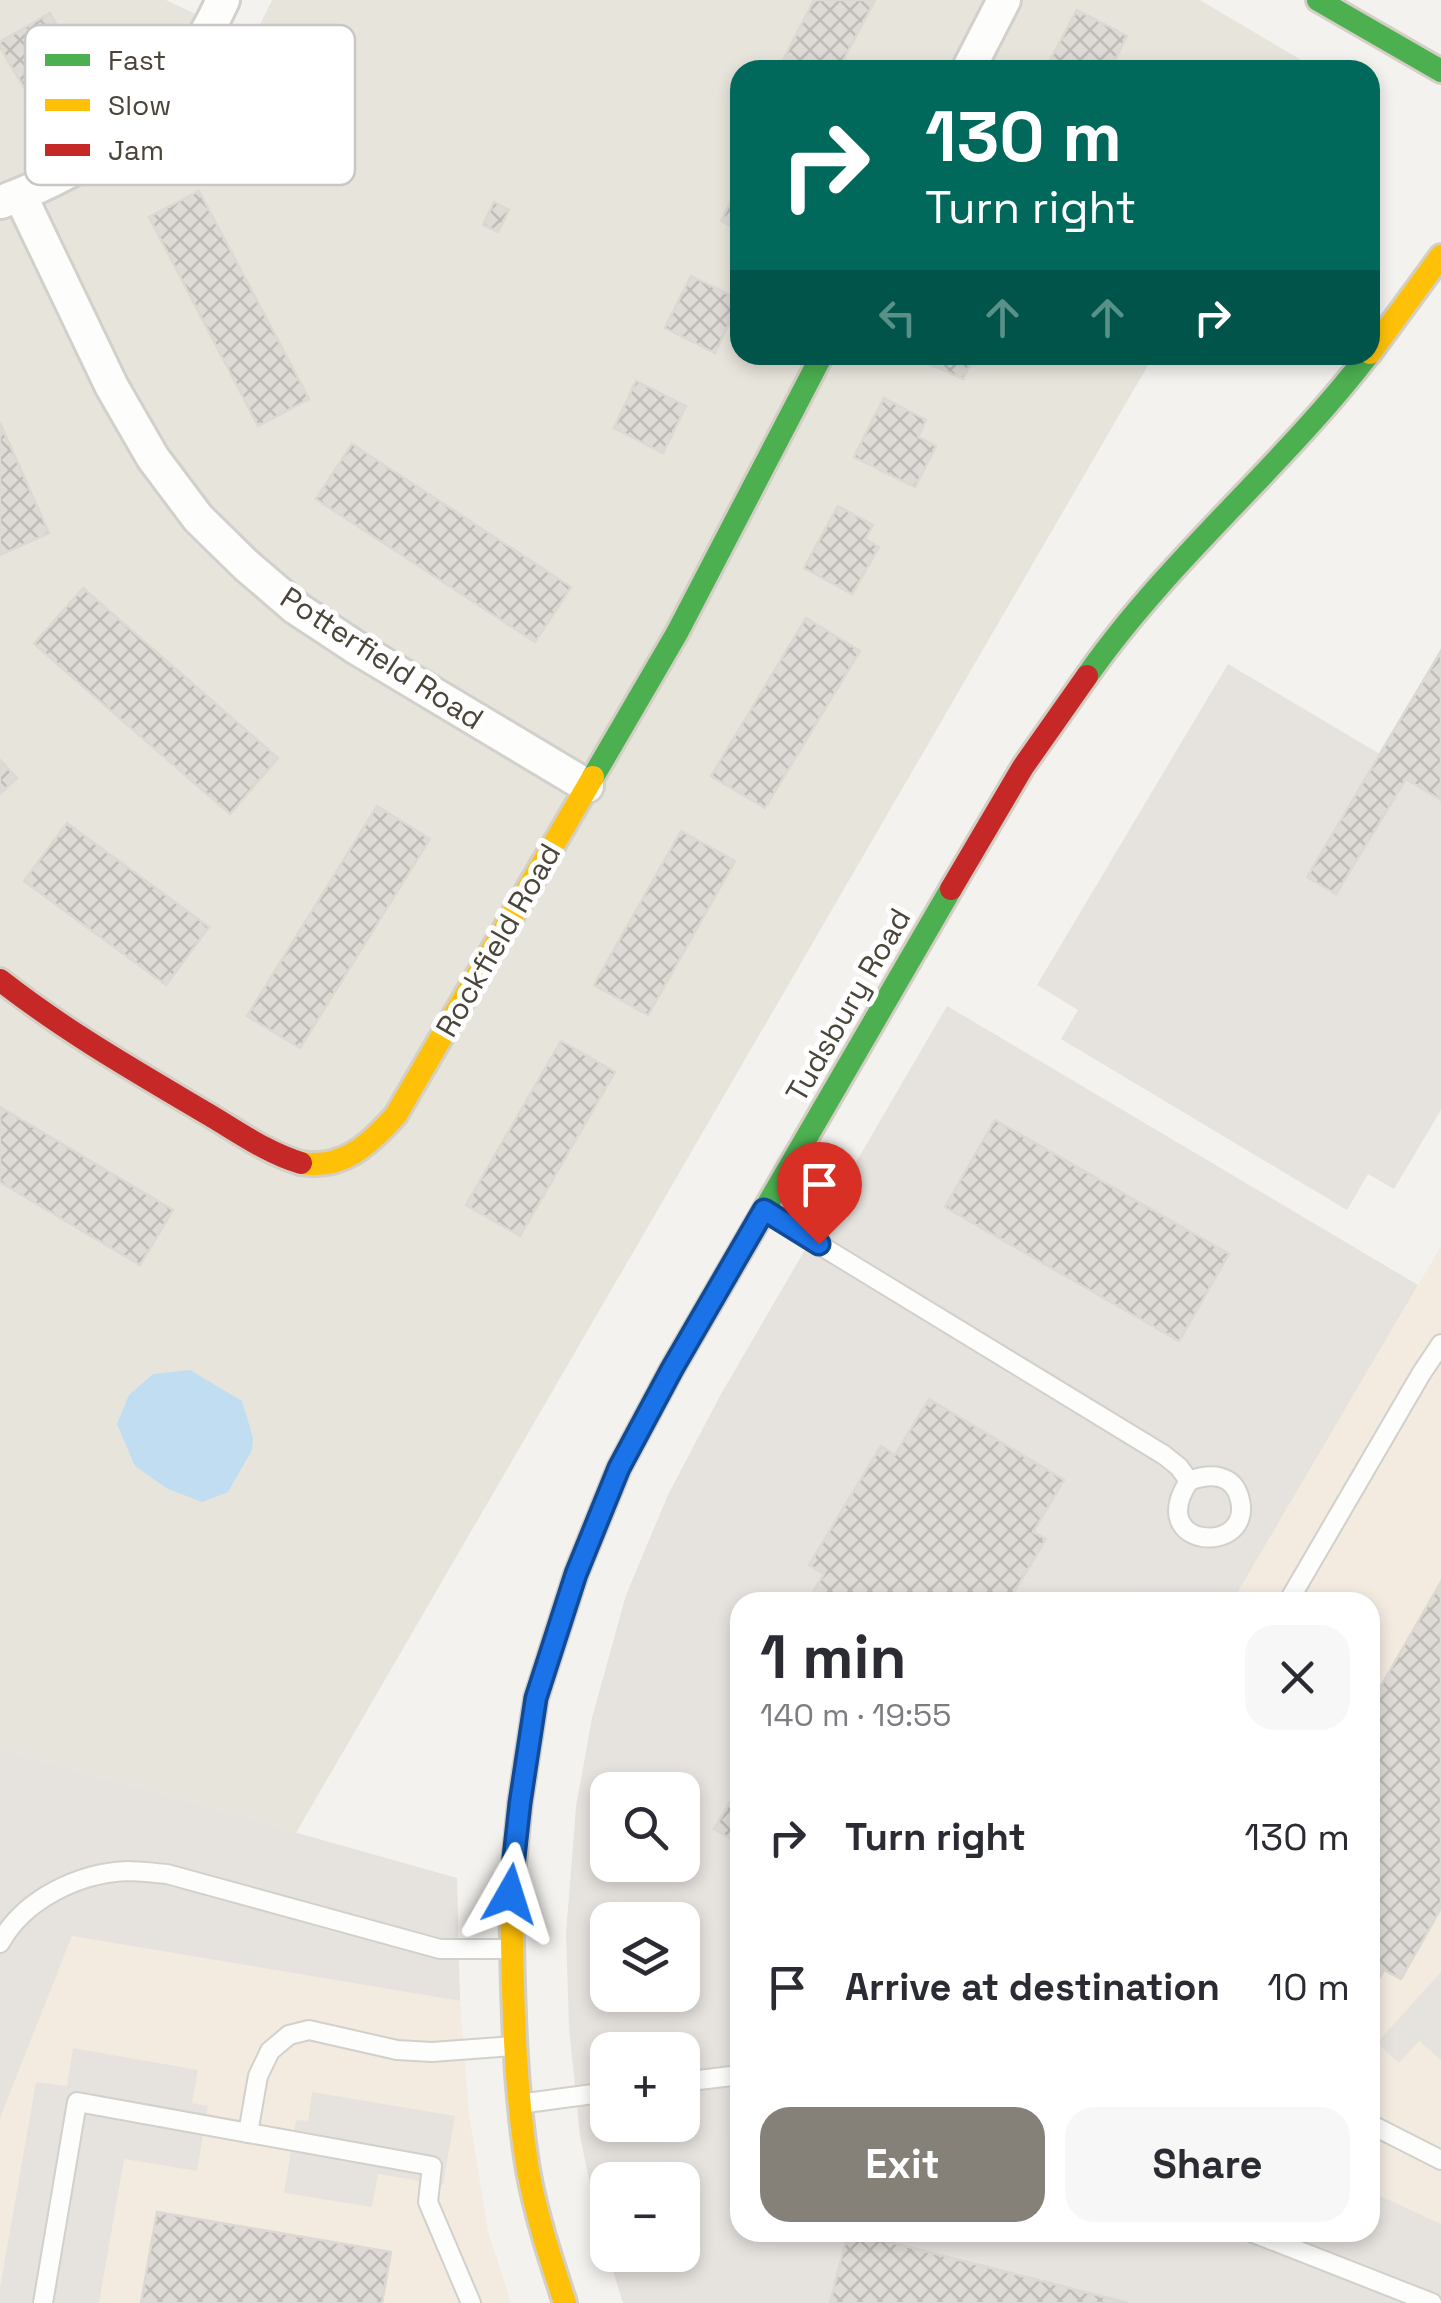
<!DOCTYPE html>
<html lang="en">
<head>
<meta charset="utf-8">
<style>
  body { margin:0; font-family:"Space Grotesk",sans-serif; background:#f7f7f7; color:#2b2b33; height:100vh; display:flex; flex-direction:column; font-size:38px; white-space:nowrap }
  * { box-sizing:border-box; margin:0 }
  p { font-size:32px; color:#7c7c81 }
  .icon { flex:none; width:55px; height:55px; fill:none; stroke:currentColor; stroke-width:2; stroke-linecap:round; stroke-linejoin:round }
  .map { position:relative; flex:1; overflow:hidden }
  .drawer { position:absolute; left:730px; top:1592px; width:650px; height:650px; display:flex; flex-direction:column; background:#fff; border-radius:30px; box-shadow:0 5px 15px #0003 }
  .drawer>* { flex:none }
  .banner { position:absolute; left:730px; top:60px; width:650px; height:305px; border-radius:30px; box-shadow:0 5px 15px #0003; background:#00695c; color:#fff; overflow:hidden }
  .tools { position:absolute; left:590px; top:1772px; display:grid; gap:20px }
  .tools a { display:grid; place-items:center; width:110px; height:110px; border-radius:20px; background:#fff; box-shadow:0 5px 15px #0003; font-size:50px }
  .pin { position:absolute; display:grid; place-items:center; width:85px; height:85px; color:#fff; margin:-102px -42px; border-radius:50% 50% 50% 0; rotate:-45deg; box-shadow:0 0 10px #0007 }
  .pin .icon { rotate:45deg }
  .me { position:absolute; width:110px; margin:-55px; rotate:6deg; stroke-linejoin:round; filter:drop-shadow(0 0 8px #0008) }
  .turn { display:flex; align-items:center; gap:35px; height:210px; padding:0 30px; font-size:45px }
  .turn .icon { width:130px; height:130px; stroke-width:2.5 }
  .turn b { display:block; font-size:70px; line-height:85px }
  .lanes { display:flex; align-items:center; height:95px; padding:0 30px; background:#0003; justify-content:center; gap:50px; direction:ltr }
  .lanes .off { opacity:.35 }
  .round { display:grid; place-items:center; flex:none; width:105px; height:105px; border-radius:30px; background:#f7f7f7 }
  .headline { display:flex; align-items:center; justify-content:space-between; height:170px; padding:0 30px }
  h1 { font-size:60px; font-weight:700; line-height:75px }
  .primary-button { display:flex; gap:20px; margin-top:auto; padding:20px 30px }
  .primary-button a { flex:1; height:115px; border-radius:30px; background:#868178; color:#fff; font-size:40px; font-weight:700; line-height:115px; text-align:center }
  .primary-button a+a { background:#f7f7f7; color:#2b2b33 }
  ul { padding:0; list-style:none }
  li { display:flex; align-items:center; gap:30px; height:150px; padding:0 30px }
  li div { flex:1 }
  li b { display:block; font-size:38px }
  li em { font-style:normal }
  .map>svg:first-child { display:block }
  .residential { fill:#e7e4dc }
  .commercial { fill:#f3ebdf }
  .industrial { fill:#e6e2de; fill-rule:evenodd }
  .parking { fill:#e6e3df }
  .water { fill:#c0ddf1 }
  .building { fill:url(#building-cross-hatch); stroke:#dcd9d4; stroke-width:2.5 }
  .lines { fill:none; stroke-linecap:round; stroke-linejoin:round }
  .lane-casing { stroke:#d2d0cb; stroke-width:22 }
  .street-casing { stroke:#d2d0cb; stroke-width:38 }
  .fast-casing { stroke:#d3cfc5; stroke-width:28 }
  .slow-casing { stroke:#d3cfc5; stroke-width:28 }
  .jam-casing { stroke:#d3cfc5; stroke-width:28 }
  .lane { stroke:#fdfdfc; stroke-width:18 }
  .street { stroke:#fdfdfc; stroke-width:32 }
  .fast { stroke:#4caf50; stroke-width:22 }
  .slow { stroke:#ffc107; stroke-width:22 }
  .jam { stroke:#c62828; stroke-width:22 }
  .route-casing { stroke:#114b97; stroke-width:25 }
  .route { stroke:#1a73e8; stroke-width:18 }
  .labels { text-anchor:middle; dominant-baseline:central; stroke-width:10; stroke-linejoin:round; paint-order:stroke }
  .street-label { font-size:30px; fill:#4b4439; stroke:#fff }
  .key { fill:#fff; stroke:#c9c7c4; stroke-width:2.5 }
  .key-label { font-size:28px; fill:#4b4439 }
</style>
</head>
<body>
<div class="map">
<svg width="1441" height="2303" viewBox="0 0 1441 2303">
  <defs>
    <pattern id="building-cross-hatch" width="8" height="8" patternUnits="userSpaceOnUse" patternTransform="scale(2.5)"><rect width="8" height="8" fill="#dedbd6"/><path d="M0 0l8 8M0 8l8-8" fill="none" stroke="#c0bdb8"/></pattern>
  </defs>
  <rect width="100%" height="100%" fill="#f4f2ee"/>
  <polygon class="residential" points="0,0 166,0 252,41 272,0 1200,0 1318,70 740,70 740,355 1154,355 296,1833 0,1749"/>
  <g class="commercial">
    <polygon points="1441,1246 1441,2224 1370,2191 1370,1602 1232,1602"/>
    <polygon points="72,1936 460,2001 469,2114 488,2231 511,2303 0,2303 0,2118"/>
  </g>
  <g class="industrial">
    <path d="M 947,1006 L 1418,1285 L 1232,1602 L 740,1602 L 740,2232 L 1370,2232 L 1370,2191 L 1441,2224 L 1441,2303 L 623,2303 L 608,2255 L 682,2255 L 682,2180 L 608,2180 L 608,2254 L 598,2223 L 580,2136 L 569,2027 L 566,1934 L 576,1807 L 592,1718 L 626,1595 L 668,1495 L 721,1394 ZM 608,1790 L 682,1790 L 682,1865 L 608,1865 ZM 608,1920 L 682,1920 L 682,1995 L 608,1995 ZM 608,2050 L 682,2050 L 682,2125 L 608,2125 Z"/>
    <polygon points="0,1749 457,1878 460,2001 72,1936 0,2118"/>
  </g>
  <g class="parking">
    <polygon points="1228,664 1380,754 1307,877 1337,894 1406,779 1441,800 1441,1110 1394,1189 1368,1174 1347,1210 1061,1039 1078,1010 1037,985"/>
    <polygon points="944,1029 1352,1267 1253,1435 1172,1388 1250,1254 980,1097 922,1197 865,1164"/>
    <polygon points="795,1304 883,1358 787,1520 765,1508 727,1593 700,1672 723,1679 699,1781 690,1876 626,1865 682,1865 682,1790 608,1790 607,1862 595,1860 606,1768 627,1670 657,1573 706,1471"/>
    <polygon points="1162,1554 1217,1585 1207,1602 1133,1602"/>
    <polygon points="1441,1972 1441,2060 1419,2041 1399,2063 1377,2043"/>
    <polygon points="73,2048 198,2070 192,2103 208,2106 197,2171 124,2159 99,2303 0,2303 0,2288 36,2082 67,2086"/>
    <polygon points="312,2092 455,2116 443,2185 378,2174 372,2207 284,2193 296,2120 308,2121"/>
    <polygon points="740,2133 740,2232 773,2233 781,2303 681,2303 676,2255 682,2255 682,2180 667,2180 662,2143"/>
  </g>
  <polygon class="water" points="190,1370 242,1401 253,1438 252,1450 228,1492 202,1502 168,1489 135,1466 117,1424 129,1395 153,1374"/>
  <g class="building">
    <polygon points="814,0 875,0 838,70 788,70 780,66"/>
    <polygon points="1077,10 1127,36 1110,70 1055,70 1047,66"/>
    <polygon points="50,13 81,67 30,98 0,47 0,42"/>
    <polygon points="740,183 740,231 721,221"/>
    <polygon points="199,191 309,399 258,426 149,217"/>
    <polygon points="494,202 509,210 498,232 483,225"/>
    <polygon points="691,276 740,300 715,353 665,328"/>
    <polygon points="910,355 974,355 963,379"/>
    <polygon points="636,381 686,406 663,453 614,428"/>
    <polygon points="884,398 926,420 918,437 936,446 915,487 854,457"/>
    <polygon points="0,423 49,533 0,555"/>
    <polygon points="352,444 571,587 535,642 316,499"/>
    <polygon points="838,506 873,525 865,539 879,547 852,594 804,568"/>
    <polygon points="83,588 278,758 230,814 34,644"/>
    <polygon points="806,618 860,651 765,808 711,776"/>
    <polygon points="1441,651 1441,800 1406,779 1336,894 1307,877"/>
    <polygon points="0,760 17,778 0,794"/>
    <polygon points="377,806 430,839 300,1048 247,1016"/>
    <polygon points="67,823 209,927 166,985 24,881"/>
    <polygon points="681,831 735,861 648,1015 594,985"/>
    <polygon points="561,1041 615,1072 520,1236 466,1205"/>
    <polygon points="0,1107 173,1210 140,1265 0,1182"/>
    <polygon points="995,1120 1229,1254 1179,1341 945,1207"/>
    <polygon points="929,1399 1064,1480 1033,1532 1046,1539 1008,1602 807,1602 824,1574 809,1565 881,1446 895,1455"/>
    <polygon points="1441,1582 1441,1908 1401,1979 1384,1970 1370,1995 1370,1705"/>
    <polygon points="740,1785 740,1844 714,1829"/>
    <polygon points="157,2212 391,2252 382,2303 141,2303"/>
    <polygon points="848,2232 850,2232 1128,2303 830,2303"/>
  </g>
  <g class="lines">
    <g class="lane-casing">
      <g id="lane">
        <path d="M 764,1211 L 1164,1455 L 1179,1467 L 1189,1481 C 1144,1549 1253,1556 1240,1500 C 1234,1473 1210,1473 1189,1481"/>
        <polyline points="1288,1602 1421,1374 1441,1344"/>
        <path d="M 0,1943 C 24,1899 79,1873 127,1871 C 140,1871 154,1873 167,1874 L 440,1949 L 510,1949"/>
        <polyline points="682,2082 740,2075"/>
        <polyline points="519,2104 608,2092"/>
        <polyline points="1370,2124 1441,2160"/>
        <polyline points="248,2133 258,2076 270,2051 289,2035 309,2030 397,2050 432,2052 513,2046"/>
        <polyline points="1251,2232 1432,2303"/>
        <polyline points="43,2303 77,2102 432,2166 428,2202 471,2303"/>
      </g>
    </g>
    <g class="street-casing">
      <g id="street">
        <polyline points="968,70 1004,0"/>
        <polyline points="20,195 112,387 153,458 198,518 247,566 296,608 355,647 587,786"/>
        <path d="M 1,202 C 45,186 99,158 136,128 C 144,121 150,112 156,104 C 183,73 206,37 223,0"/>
      </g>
    </g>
    <g class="fast-casing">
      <g id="fast">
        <polyline points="1318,0 1441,71"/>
        <path d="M 1087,676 C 1169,559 1281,468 1368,355"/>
        <polyline points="593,777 677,633 822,355"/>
        <polyline points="511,1894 520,1803 536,1698 576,1574 619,1468 672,1369 951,889"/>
      </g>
    </g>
    <g class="slow-casing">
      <g id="slow">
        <polyline points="1370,353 1441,256"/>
        <path d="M 301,1163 C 343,1170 370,1144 396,1115 L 593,777"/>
        <path d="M 511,1894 C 513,1987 513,2078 528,2170 C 536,2215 551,2260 565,2303"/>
      </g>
    </g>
    <g class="jam-casing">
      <g id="jam">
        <polyline points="951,889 1023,767 1087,676"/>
        <path d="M 0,980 C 65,1031 135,1071 206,1113 C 237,1131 267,1153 301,1163"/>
      </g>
    </g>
    <use href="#lane" class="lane"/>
    <use href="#street" class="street"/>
    <use href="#fast" class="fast"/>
    <use href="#slow" class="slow"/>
    <use href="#jam" class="jam"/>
  </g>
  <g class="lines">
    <g class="route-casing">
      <polyline id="route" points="510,1894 520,1803 536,1698 576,1574 619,1468 672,1369 764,1210 819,1244"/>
    </g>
    <use href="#route" class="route"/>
  </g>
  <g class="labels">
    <g class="street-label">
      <text transform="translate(382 658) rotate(33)">Potterfield Road</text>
      <text transform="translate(498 940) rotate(-60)">Rockfield Road</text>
      <text transform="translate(848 1005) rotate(-60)">Tudsbury Road</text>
    </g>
  </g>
  <rect x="25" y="25" width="330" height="160" rx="15" class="key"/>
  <rect x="45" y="54" width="45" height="12" fill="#4caf50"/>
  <rect x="45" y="99" width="45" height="12" fill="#ffc107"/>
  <rect x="45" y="144" width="45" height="12" fill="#c62828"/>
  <g class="key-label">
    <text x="108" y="70">Fast</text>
    <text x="108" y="115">Slow</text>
    <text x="108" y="160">Jam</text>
  </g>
</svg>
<div class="tools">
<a><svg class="icon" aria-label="search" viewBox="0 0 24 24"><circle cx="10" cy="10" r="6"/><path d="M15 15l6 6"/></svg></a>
<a><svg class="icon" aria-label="layers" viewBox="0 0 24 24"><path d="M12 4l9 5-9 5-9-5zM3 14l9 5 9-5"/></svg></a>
<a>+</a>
<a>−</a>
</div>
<div class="pin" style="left:819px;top:1244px;background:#d93025"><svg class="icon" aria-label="arrive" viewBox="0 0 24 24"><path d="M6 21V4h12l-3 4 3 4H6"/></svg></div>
<svg class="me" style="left:510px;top:1894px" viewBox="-20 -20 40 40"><path d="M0-17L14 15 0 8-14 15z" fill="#1a73e8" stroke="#fff" stroke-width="4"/></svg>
<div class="banner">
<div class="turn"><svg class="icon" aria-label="right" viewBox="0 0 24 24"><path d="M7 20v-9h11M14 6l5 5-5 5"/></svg><div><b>130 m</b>Turn right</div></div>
<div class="lanes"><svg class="icon off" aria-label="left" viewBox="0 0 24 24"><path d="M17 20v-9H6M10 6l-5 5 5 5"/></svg><svg class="icon off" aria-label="ahead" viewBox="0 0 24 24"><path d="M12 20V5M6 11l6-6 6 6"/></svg><svg class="icon off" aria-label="ahead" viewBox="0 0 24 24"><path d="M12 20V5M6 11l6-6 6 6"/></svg><svg class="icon" aria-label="right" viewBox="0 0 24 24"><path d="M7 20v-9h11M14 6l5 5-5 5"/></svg></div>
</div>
<section class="drawer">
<div class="headline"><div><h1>1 min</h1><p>140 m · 19:55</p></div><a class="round"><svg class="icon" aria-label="close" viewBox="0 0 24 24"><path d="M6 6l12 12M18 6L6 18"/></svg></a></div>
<ul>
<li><svg class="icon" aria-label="right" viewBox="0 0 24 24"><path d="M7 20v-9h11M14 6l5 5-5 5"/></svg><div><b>Turn right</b></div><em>130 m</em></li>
<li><svg class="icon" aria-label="arrive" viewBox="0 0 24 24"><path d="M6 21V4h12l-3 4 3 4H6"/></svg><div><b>Arrive at destination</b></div><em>10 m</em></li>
</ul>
<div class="primary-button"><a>Exit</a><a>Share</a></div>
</section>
</div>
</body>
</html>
